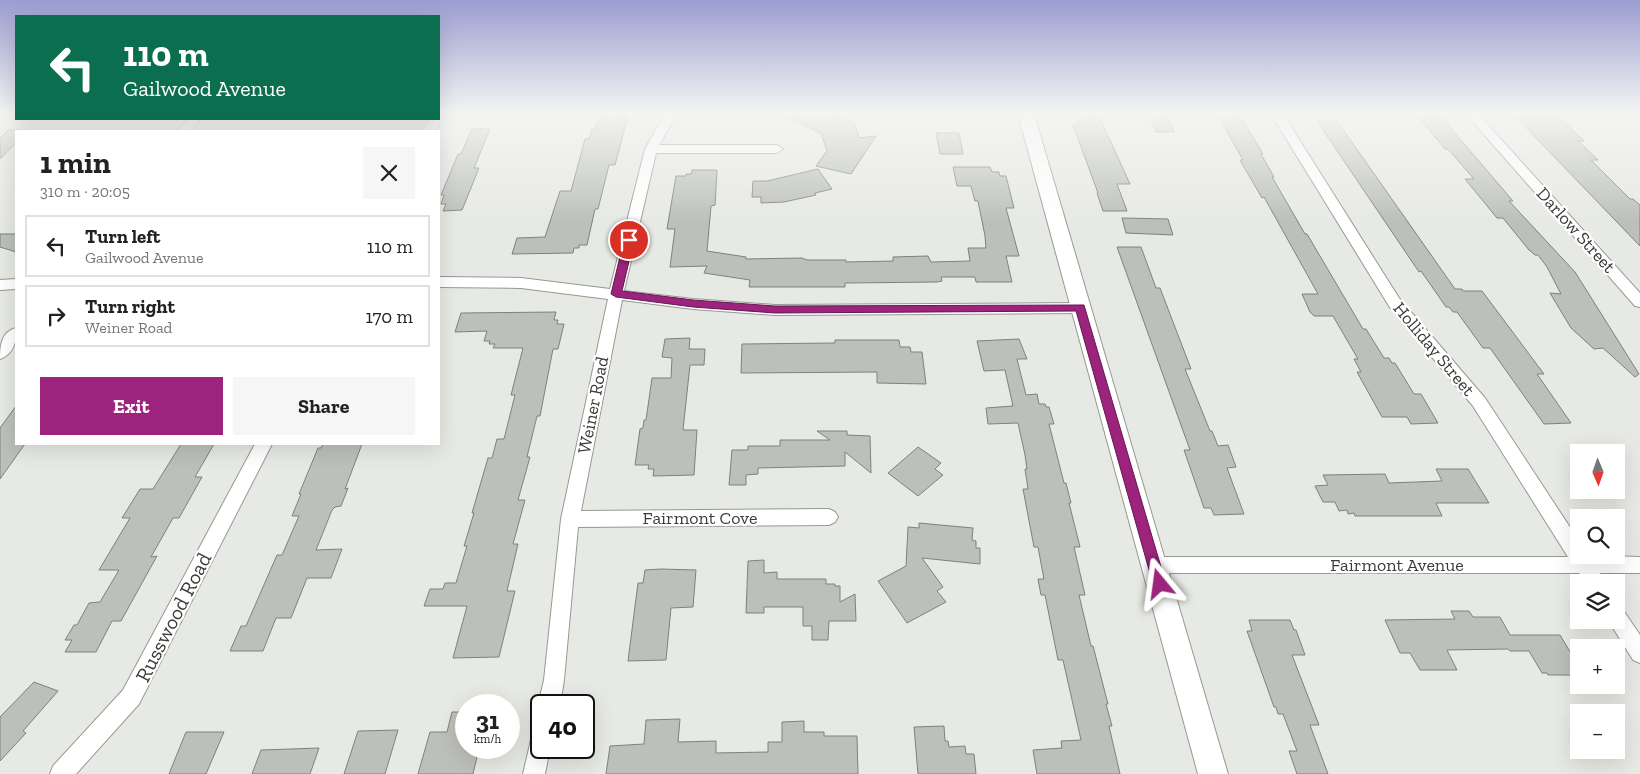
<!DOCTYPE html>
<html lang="en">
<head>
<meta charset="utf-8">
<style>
  body { margin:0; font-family:"Zilla Slab",serif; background:#f6f6f6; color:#222; height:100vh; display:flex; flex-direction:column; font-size:19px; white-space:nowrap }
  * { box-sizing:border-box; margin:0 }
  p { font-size:16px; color:#767676 }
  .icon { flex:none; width:28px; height:28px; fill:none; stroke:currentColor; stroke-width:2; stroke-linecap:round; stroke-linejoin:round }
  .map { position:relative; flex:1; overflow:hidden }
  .sheet { position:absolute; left:15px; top:130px; width:425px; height:315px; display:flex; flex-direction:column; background:#fff; border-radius:0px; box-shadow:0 5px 20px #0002 }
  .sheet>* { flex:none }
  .guide { position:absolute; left:15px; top:15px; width:425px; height:105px; border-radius:0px; box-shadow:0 5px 20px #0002; background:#0b6e4f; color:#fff; overflow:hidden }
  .needle { width:32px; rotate:178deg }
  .buttons { position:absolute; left:1570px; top:444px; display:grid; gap:10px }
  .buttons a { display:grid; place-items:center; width:55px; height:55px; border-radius:0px; background:#fff; box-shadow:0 5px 20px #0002; font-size:25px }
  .speed { position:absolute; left:455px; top:694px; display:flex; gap:10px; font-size:25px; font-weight:700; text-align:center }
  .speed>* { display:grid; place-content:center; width:65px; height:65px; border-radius:50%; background:#fff; box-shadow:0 5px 20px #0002; line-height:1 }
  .speed small { font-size:12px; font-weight:400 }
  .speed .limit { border:2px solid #111; border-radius:8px; background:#fff; color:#111 }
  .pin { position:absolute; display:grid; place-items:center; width:42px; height:42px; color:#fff; margin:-21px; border:2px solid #fff; border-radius:50%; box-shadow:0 1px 5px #0007 }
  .me { position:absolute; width:55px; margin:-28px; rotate:344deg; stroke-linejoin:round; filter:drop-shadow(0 0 4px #0008) }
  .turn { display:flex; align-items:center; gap:18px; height:105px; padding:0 25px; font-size:22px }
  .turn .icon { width:65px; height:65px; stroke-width:2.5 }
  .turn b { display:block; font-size:35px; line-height:42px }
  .round { display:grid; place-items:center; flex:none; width:52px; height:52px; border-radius:0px; background:#f6f6f6 }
  .head { display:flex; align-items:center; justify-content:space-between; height:85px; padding:0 25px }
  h1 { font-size:30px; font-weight:700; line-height:38px }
  .primary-button { display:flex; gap:10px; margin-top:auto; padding:10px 25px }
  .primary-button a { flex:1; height:58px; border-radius:0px; background:#9c247c; color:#fff; font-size:20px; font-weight:700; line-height:58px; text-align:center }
  .primary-button a+a { background:#f6f6f6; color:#222 }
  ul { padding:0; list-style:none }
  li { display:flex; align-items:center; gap:15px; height:62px; margin:0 10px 8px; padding:0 15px; border:2px solid #e0e0e0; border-radius:0px }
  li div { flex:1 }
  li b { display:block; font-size:19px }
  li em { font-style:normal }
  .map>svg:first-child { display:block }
  .building { fill:#bdc0ba; stroke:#7f817c }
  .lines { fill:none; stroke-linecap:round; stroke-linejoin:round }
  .minor-casing { stroke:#969993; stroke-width:2 }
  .tertiary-casing { stroke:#969993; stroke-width:2 }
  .minor { fill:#fff; fill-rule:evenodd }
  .tertiary { fill:#fff; fill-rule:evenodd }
  .route { fill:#9c247c; stroke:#651751 }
  .labels { text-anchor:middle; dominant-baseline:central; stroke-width:4.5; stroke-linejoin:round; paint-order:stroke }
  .street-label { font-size:18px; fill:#3b3c3a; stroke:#fff }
  .near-street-label { font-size:21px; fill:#3b3c3a; stroke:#fff }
</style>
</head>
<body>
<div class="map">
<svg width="1640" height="774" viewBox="0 0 1640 774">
  <rect width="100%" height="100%" fill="#e7e9e4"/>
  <g class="building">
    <polygon points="603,114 622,114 622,116 626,116 627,120 615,165 609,165 598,209 595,209 587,245 579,245 579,248 574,248 573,253 512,254 517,238 545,237 560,191 571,191 585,139 589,139 592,129 595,129 598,119 601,120"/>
    <polygon points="779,114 834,114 854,123 859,138 876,136 851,174 816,166 827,151 821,133"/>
    <polygon points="1092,114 1098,114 1130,184 1117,184 1127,211 1103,211 1097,193 1098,193 1073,125"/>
    <polygon points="1148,114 1165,114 1174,132 1156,132"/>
    <polygon points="1217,114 1237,114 1243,121 1263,154 1261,154 1274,177 1272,177 1305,234 1307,234 1363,329 1366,329 1384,358 1389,358 1392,363 1395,363 1414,394 1421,394 1438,423 1411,424 1407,417 1382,417 1357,372 1361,372 1354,359 1358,359 1333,316 1314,316 1310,312 1302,294 1318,294 1264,197 1262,198 1240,160 1243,160"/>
    <polygon points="1514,115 1558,116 1584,141 1578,141 1598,160 1591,160 1630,199 1633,199 1640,205 1640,246"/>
    <polygon points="1418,116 1441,117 1513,201 1509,201 1575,272 1639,374 1635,377 1603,348 1594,349 1571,328 1550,293 1561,294 1547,267 1538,255 1535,255 1529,250 1503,218 1497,218 1465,179 1474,179 1448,149 1445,149"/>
    <polygon points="1317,121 1337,121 1455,289 1462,289 1463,291 1482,291 1544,374 1537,374 1571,423 1544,424 1490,348 1483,348 1457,312 1453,312 1449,307 1446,307 1428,281 1421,271 1419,272"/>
    <polygon points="472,129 490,129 474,168 479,168 462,210 443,211 446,204 441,204 444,195 441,195 458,154 461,154"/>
    <polygon points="8,130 29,130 16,131 16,143 0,159 0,138"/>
    <polygon points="936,133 959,133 963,154 940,154"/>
    <polygon points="953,167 990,167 992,172 999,172 1000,176 1006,176 1014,208 1006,208 1019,256 1006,256 1012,282 976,282 975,277 941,277 942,281 937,282 845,283 845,287 749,287 750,280 704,273 707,266 670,267 675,229 667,229 676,176 686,176 686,174 691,174 692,170 717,170 715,205 711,206 707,251 746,257 746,259 802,258 807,260 846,260 846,262 893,261 893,257 928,256 931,262 970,261 968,248 986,248 985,236 978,201 975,201 971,186 957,186"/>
    <polygon points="818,169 832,189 815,193 816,195 784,202 761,203 761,197 752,197 753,181 767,181"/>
    <polygon points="1122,218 1168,219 1173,235 1126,233"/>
    <polygon points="0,234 16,234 16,252 0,247"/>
    <polygon points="1117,247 1141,247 1156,288 1160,288 1191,369 1185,369 1210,431 1212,431 1218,446 1228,445 1236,467 1227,468 1244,514 1214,515 1211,508 1204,508 1184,450 1190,450"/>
    <polygon points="556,312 554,320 558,320 557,324 564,324 558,349 553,349 540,416 537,416 527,457 530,457 518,500 525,500 513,544 518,544 507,591 515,591 499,657 453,658 467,606 424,606 430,589 443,589 445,583 456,583 467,546 464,546 474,513 472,513 488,458 492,458 497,439 504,439 515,395 511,395 523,348 493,348 495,344 489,344 490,341 484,341 487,331 455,332 461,313"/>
    <polygon points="690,338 689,349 705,349 704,365 690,365 683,430 697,430 694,475 653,476 654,469 648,469 649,465 635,465 640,429 643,428 644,420 646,420 652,378 671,378 672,358 662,357 665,339"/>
    <polygon points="1019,339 1027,359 1017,359 1026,395 1037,394 1039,404 1045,404 1046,407 1049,407 1054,424 1049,424 1064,483 1066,483 1071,503 1069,503 1080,547 1074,547 1085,595 1079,595 1091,646 1093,646 1108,704 1106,704 1112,726 1109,726 1120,774 1037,774 1033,750 1062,748 1061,741 1081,740 1063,660 1058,660 1045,595 1041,595 1038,579 1044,579 1038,547 1034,547 1023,489 1028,489 1025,469 1027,469 1025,455 1018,423 988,424 986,408 1013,406 1005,370 984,371 977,341"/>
    <polygon points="835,340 899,340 900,347 910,347 911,352 922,352 926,384 877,383 877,372 741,373 742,344 835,343"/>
    <polygon points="16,406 16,444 25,444 0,479 0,428"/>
    <polygon points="817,431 847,431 847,435 870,436 871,473 845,452 845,466 758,468 758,474 746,475 746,485 729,485 732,450 748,450 748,446 780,446 780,440 830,440"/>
    <polygon points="181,444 214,444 195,477 202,477 179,518 173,518 151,557 157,556 121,621 112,621 96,652 65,652 72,640 65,640 74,625 77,625 89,603 100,602 119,570 99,570 130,518 122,518 140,489 153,489"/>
    <polygon points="323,444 362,444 345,489 348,488 341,506 335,507 332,510 316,550 342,549 331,578 307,578 291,618 276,618 263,651 230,651 241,626 246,626 277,555 282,555 299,516 292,516 301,494 299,494 318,448 321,448"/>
    <polygon points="918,447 941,463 935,469 943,475 918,496 888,473"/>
    <polygon points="1436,469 1468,469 1489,503 1436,503 1442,516 1355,516 1354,513 1348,514 1347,510 1339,511 1335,502 1323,502 1315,486 1328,485 1323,475 1385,474 1389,483 1442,481"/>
    <polygon points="919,523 973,528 972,540 976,541 976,548 980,548 980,564 922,558 943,587 937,591 946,602 907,623 878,581 906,566 908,527 919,528"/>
    <polygon points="764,560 764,573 777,572 777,579 826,579 826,584 835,584 835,586 840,586 840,602 855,594 856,621 829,621 828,640 812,640 812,626 803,626 803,607 764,607 764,613 746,613 748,561"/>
    <polygon points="661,569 696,570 693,607 671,608 666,660 628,661 638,583 643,583 645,570"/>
    <polygon points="1451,611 1469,611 1473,617 1500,617 1510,635 1560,635 1579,667 1579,675 1548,675 1547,673 1542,673 1529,651 1510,651 1508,649 1447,650 1457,670 1420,670 1410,653 1400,653 1385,620 1455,619"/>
    <polygon points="1249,620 1290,620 1294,630 1296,630 1305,655 1292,655 1319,725 1310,725 1328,774 1297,774 1289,751 1297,751 1283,714 1278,714 1276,707 1274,707 1247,631 1252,631"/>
    <polygon points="34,682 58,691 23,731 26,733 0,761 0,717"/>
    <polygon points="452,712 466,712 466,748 479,748 473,774 418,774 430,732 447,732"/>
    <polygon points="680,719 678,742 716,741 716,753 768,752 768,742 782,742 782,722 804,721 804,732 824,732 824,736 857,736 858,774 606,774 610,746 644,744 646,720"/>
    <polygon points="944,726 945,741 948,741 949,747 965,746 966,754 974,754 976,774 918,774 914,727"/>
    <polygon points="398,730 385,774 344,774 358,731"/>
    <polygon points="186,732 224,732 206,774 169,774"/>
    <polygon points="319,748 310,774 252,774 261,750"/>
  </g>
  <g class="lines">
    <g class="minor-casing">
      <g id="minor">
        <polygon points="665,114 677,114 659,145 777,145 783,149 777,153 656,153 624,291 693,299 775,305 1081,303 1086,304 1088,308 1086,312 1081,313 775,315 693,309 622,300 581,511 829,509 835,512 838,517 835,522 829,525 578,527 564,680 560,705 541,705 541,712 538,705 544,680 561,519 608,299 521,288 439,287 439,277 521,278 610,289 645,149"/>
        <polygon points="1271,114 1283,114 1399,298 1485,398 1579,541 1579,555 1640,557 1640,573 1600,573 1604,582 1585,582 1579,573 1154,573 1147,571 1144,565 1147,559 1154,557 1568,557 1473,406 1389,306"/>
        <polygon points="1466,114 1478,114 1640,293 1640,307 1635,306"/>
        <polygon points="439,116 441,119 435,131 423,131 429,119 439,119"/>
        <polygon points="188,119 200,119 190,131 178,131"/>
        <polygon points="16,279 16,289 0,290 0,280"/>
        <path d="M 16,328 C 17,340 14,354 0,359 C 0,346 1,332 16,328 Z"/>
        <polygon points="255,444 272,444 139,704 76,774 50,774 53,766 123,690"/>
        <polygon points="1616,607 1623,610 1640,635 1640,663 1633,660 1608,620 1616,620"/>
        <polygon points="541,728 541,748 550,748 545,774 523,774 533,731"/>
      </g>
    </g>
    <g class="tertiary-casing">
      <polygon id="tertiary" points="1018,114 1034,114 1228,774 1198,774"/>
    </g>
    <use href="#minor" class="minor"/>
    <use href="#tertiary" class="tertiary"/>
  </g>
  <linearGradient id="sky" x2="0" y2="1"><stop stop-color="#9b9dd0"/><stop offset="0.51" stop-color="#f4f5f3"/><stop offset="1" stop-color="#f4f5f3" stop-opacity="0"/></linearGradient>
  <rect width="1640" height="222" fill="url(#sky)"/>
  <polygon class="route" points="629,236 634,240 622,291 693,300 775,306 1084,305 1166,584 1164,589 1160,590 1155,589 1153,584 1076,311 775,313 693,307 616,297 611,294 624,240"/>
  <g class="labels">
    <g class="street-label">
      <text transform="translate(1576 230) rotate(48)">Darlow Street</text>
      <text transform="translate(1434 349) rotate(50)">Holliday Street</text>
      <text transform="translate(593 405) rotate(-79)">Weiner Road</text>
      <text x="700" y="518">Fairmont Cove</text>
      <text x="1397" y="565">Fairmont Avenue</text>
    </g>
    <g class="near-street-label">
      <text transform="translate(173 617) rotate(-63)">Russwood Road</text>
    </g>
  </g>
</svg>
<div class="buttons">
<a><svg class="needle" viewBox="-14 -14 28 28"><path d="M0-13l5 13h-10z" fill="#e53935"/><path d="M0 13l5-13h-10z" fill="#767676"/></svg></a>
<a><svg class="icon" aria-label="search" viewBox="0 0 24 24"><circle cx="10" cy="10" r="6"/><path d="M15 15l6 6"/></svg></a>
<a><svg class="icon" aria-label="layers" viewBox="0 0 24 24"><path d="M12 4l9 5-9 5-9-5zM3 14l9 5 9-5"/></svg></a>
<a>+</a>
<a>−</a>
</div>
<div class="speed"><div>31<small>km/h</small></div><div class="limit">40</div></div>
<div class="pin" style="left:629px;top:240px;background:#d93025"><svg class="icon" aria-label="arrive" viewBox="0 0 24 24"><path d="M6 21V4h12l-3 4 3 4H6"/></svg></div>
<svg class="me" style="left:1160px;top:584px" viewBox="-20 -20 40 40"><path d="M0-17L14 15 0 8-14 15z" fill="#9c247c" stroke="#fff" stroke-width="4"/></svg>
<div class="guide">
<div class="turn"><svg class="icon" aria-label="left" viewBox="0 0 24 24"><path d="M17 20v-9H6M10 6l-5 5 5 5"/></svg><div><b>110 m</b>Gailwood Avenue</div></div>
</div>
<section class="sheet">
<div class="head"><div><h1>1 min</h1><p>310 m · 20:05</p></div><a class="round"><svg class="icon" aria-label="close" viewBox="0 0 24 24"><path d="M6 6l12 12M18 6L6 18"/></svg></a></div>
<ul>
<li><svg class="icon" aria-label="left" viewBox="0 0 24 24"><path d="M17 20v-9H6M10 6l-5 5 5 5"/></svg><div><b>Turn left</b><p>Gailwood Avenue</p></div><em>110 m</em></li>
<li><svg class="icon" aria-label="right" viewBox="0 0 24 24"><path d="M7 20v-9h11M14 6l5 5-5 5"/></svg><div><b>Turn right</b><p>Weiner Road</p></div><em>170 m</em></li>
</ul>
<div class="primary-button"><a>Exit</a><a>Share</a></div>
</section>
</div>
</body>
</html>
